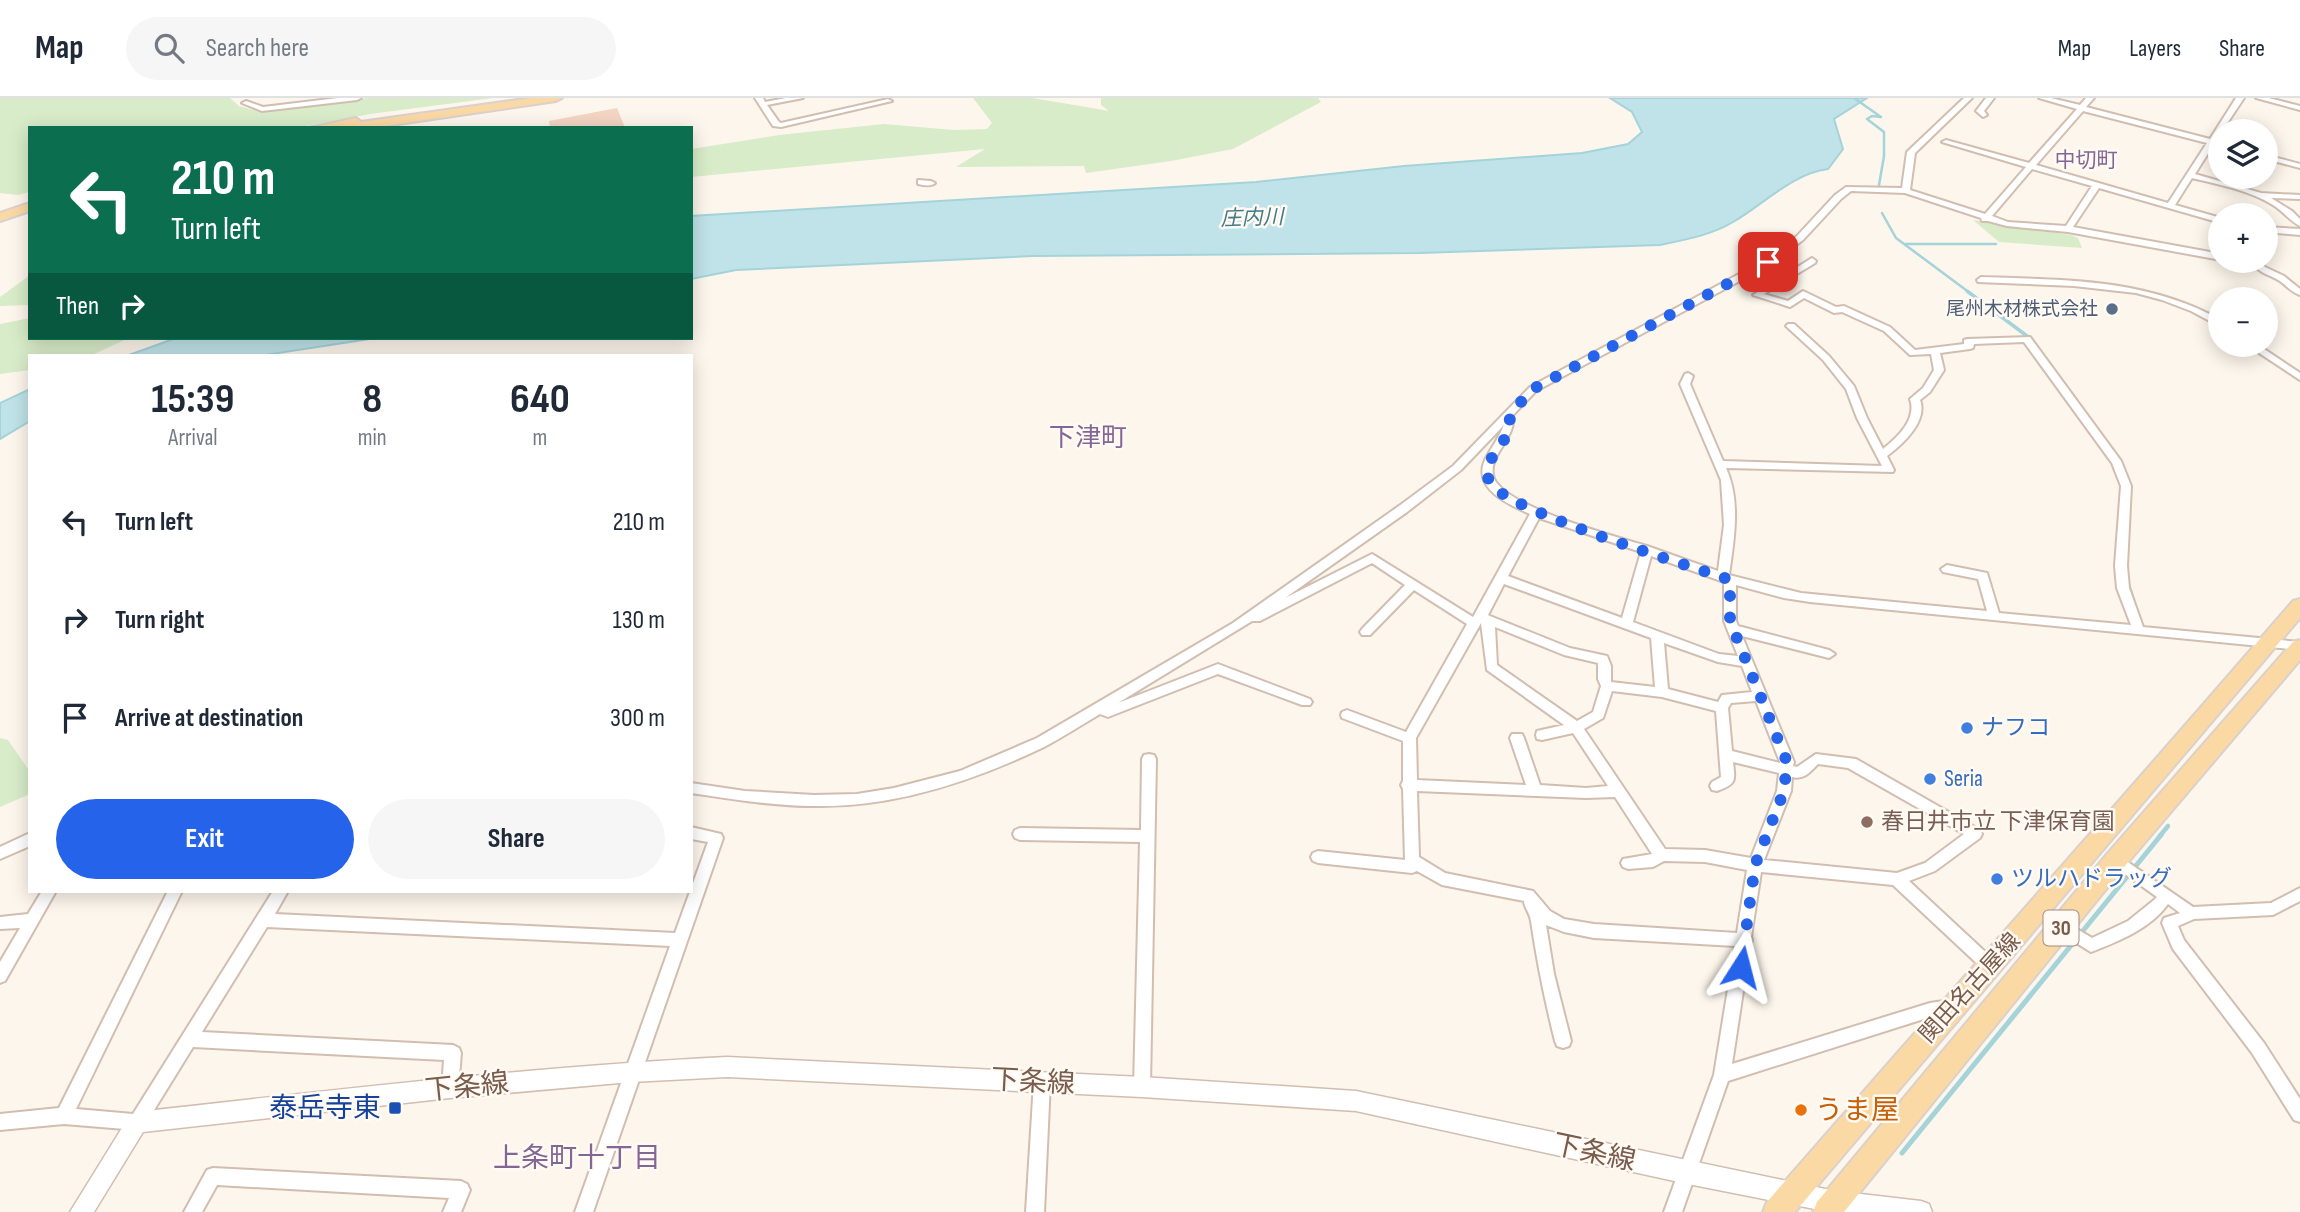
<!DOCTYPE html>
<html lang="en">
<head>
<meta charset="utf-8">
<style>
  body { margin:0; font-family:"Sofia Sans Condensed","Noto Sans JP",sans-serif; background:#f6f6f7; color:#1f2937; height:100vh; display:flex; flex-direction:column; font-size:26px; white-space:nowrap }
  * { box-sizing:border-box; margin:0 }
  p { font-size:23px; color:#747a83 }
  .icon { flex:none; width:38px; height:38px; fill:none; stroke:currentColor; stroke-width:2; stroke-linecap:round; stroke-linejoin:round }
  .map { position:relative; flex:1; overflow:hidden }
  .side { position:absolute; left:28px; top:256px; width:665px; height:539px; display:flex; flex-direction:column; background:#fff; border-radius:0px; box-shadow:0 4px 18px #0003 }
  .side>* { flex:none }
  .guide { position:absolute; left:28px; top:28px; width:665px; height:214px; border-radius:0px; box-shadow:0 4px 18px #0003; background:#0b6e4f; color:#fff; overflow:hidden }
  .tools { position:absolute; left:2208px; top:21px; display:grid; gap:14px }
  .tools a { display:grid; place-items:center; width:70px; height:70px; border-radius:50%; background:#fff; box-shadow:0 4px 18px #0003; font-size:35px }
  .pin { position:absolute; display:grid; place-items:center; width:60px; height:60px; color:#fff; margin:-30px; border-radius:14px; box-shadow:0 4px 10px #0006 }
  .me { position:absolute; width:77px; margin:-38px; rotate:9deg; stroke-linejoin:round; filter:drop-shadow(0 0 5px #0008) }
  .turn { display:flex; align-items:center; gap:24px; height:147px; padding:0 28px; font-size:32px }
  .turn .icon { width:91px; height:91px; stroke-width:2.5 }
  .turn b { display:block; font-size:49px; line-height:60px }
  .then { display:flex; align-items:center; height:66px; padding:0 28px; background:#0003; gap:14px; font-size:26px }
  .eta { display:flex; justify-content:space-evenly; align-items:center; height:119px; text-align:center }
  .eta b { font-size:42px; font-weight:700; line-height:49px }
  .button { display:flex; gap:14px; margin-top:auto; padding:14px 28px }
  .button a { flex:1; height:80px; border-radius:42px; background:#2563eb; color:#fff; font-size:28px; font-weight:700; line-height:80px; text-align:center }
  .button a+a { background:#f6f6f7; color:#1f2937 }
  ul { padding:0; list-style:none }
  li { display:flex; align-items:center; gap:21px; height:98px; padding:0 28px }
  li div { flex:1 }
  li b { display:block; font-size:26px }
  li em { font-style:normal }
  header { display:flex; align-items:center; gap:42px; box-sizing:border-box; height:98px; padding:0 35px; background:#fff; border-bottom:2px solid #e0e1e3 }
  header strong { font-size:33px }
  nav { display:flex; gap:38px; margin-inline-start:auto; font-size:24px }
  .search { width:490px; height:63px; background:#f6f6f7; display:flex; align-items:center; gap:18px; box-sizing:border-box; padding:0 24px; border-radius:38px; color:#747a83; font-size:26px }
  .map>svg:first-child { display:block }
  .green { fill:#d8ecc9 }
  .water { fill:#bfe3e8; stroke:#a5d3da; stroke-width:2 }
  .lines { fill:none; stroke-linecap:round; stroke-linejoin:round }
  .stream-far3 { stroke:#a5d3da; stroke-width:2.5 }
  .stream-far2 { stroke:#a5d3da; stroke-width:3.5 }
  .stream-far1 { stroke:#a5d3da; stroke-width:4.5 }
  .stream { stroke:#a5d3da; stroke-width:5 }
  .building { fill:#f3d5c3 }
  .minor-casing { stroke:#d1beb0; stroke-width:4 }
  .tertiary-casing { stroke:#d1beb0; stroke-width:3 }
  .primary-casing { stroke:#dad1cd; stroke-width:4 }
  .minor { fill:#fff; fill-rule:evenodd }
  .tertiary { fill:#fff; fill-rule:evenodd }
  .primary { fill:#fbd9a5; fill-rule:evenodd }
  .route { stroke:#2563eb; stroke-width:12; stroke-dasharray:0 21.6 }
  .service-dot { fill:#5c6f8a; stroke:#fffaf3; stroke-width:2.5 }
  .shop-dot { fill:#3f7fe0; stroke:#fffaf3; stroke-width:2.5 }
  .education-dot { fill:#8d6e63; stroke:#fffaf3; stroke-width:2.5 }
  .transit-dot { fill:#1a4fb4; stroke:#fffaf3; stroke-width:2.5 }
  .food-dot { fill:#e8710a; stroke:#fffaf3; stroke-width:2.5 }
  .labels { text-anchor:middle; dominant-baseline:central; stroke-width:5; stroke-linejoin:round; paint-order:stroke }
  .far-service-label { font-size:19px; fill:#4e5e75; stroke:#fffaf3; text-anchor:end }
  .far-quarter-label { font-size:21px; fill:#846695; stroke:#fffaf3 }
  .far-water-label { font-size:21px; font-style:italic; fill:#437c86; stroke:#fffaf3 }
  .shield { fill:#fffaf3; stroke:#a28b7f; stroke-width:2 }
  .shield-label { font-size:21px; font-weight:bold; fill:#7a5c4d }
  .shop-label { font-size:23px; fill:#366cbe; stroke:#fffaf3; text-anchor:start }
  .education-label { font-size:23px; fill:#785e54; stroke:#fffaf3; text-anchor:start }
  .street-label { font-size:23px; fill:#7a5c4d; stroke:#fffaf3 }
  .quarter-label { font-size:26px; fill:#846695; stroke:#fffaf3 }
  .near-street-label { font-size:28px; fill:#7a5c4d; stroke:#fffaf3 }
  .near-transit-label { font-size:28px; fill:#164399; stroke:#fffaf3; text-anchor:end }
  .near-food-label { font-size:28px; fill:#c56008; stroke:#fffaf3; text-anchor:start }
  .near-neighbourhood-label { font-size:28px; fill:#846695; stroke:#fffaf3 }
</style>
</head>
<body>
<header>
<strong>Map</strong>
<div class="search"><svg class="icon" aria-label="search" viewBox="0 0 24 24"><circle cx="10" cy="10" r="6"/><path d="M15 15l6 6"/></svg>Search here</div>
<nav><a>Map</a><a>Layers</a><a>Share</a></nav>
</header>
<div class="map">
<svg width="2300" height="1114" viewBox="0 0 2300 1114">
  <rect width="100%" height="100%" fill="#fdf6ec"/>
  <g class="green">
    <polygon points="0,0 230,0 239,8 258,13 369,0 493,0 370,16 295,30 30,30 30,94 18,97 0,95"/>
    <polygon points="973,0 1033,0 1109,13 1101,7 1101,0 1318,0 1321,4 1233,51 1171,63 1086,75 1084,68 956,69 985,51 691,79 691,51 779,37 884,26 954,32 987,31 992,25"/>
    <polygon points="1973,122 2071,137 2078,140 2082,150 1999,144"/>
    <polygon points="30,177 30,207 0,208 0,199"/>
    <polygon points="30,220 30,240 129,240 92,257 30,257 30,272 0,276 0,226"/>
    <polygon points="0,640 8,642 30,674 30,696 0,709"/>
  </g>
  <g class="water">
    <path d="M 1610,0 L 1867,0 L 1834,21 L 1843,51 L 1828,71 C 1793,75 1763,107 1733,124 C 1712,137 1684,142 1660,147 L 1419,155 L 1033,158 L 736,172 L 691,181 L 691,118 L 1256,84 L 1404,68 L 1582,55 L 1628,46 L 1642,34 L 1632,14 Z"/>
    <polygon points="176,240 376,240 265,257 129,257"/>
    <polygon points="30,291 30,323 0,341 0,305"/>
  </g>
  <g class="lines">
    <g class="stream-far3">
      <polyline points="1854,0 1881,19 1872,18 1867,21 1884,34 1884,58 1879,87"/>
      <polyline points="1882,115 1896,140 1970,195"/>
      <polyline points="1905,146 1996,146"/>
    </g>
    <polyline class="stream-far2" points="1967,193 2031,241"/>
    <g class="stream-far1">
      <polyline points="2127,484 2133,502"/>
      <polyline points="2159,739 2168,728"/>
    </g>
    <polyline class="stream" points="1902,1055 2161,737"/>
  </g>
  <polygon class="building" points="617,10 625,30 550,30 549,23"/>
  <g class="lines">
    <g class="minor-casing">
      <g id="minor">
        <polygon points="338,0 361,0 357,2 262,13 242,5 246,3 263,9"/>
        <polygon points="755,0 763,0 765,4 786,0 803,0 767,7 779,24 781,25 888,1 892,3 781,29 773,28"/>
        <path d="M 1964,0 L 1972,0 L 1915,55 L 1910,92 L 1985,116 L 2026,69 L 1942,44 L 1946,42 L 2029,65 L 2077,11 L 2039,0 L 2051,0 L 2080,7 L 2086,0 L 2094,0 L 2086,9 L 2210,41 L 2236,0 L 2244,0 L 2216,42 L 2221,44 L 2221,48 L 2214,46 L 2195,76 L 2261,95 L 2300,97 L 2300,101 L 2271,100 L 2292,113 L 2300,121 L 2300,128 C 2290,123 2283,113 2273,107 C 2249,92 2220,87 2192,80 L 2175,107 L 2221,120 L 2221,125 L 2099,90 L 2073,129 L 2221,156 L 2221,162 L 2068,134 L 2007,128 L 1988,123 L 1982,123 L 1981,120 L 1905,95 L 1851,93 L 1841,101 L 1803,142 L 1771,166 L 1536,293 L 1513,317 C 1516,341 1489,356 1493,377 C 1498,408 1618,439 1647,448 C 1670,456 1694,465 1718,473 L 1724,427 L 1721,382 L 1680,286 L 1685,276 L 1688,275 L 1693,278 L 1690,286 L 1723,363 L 1882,368 L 1857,320 L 1846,291 L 1823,262 L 1786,228 L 1788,226 L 1794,226 L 1829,258 L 1854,288 L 1867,320 L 1883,351 C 1898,339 1917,321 1910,301 L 1923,290 L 1934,272 L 1931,256 L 1910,257 L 1884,233 L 1842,214 L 1834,215 L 1804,200 L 1790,209 L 1753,197 L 1812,160 L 1816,163 L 1815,165 L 1764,196 L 1788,203 L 1803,193 L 1836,209 L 1844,208 L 1890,229 L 1915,252 L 1964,246 L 1964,242 L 1967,241 L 2030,239 L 2121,363 L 2131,388 L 2127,468 L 2129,490 L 2143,529 L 2300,544 L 2300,552 L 1810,504 L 1784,500 L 1736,487 L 1736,523 L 1738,528 L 1829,552 L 1835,556 L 1829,560 L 1742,538 L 1794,664 L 1793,668 L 1797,669 L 1816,656 L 1856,661 L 1980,732 L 1982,736 L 1980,740 L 1935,773 L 1909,783 L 1995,863 L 1998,868 L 1995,873 L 1990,875 L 1985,873 L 1893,787 L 1761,774 L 1751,839 L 1752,842 L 1750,847 L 1732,966 L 1930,905 L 1950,902 L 1955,904 L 1958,909 L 1955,914 L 1930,919 L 1728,983 L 1682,1114 L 1664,1114 L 1714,977 L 1735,848 L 1594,840 L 1564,834 L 1546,827 L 1554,876 L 1571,943 L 1569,948 L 1563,950 L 1557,948 L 1555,943 C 1545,903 1537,864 1531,823 C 1530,815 1524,809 1524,803 L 1442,787 L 1417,773 L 1412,775 L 1318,765 L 1313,763 L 1311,759 L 1313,755 L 1318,753 L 1405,762 L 1403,691 L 1401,687 L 1403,683 L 1403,643 L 1342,620 L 1341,617 L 1342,614 L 1347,612 L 1406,634 L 1467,526 L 1414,492 L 1370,537 L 1362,537 L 1360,534 L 1362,531 L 1405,487 L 1372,465 L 1260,523 L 1252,523 L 1118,605 L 1218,566 L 1310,601 L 1312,604 L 1310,607 L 1302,607 L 1218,576 L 1113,617 L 1108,619 L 1100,616 C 1081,627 1063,639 1044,649 C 973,683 894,710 813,708 C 773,708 732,701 691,695 L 691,685 L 745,693 L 814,697 L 857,696 L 894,690 L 960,673 L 1037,640 L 1233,525 L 1399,408 L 1453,368 L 1530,289 L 1765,162 L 1797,138 L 1835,97 L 1846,89 L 1902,90 L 1907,54 ZM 2083,13 L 2207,45 L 2168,105 L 2036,67 ZM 2032,71 L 2092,88 L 2066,128 L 2008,124 L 1992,118 ZM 2024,244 L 2112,365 L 2121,388 L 2115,468 L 2117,490 L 2131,527 L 1999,515 L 1987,475 L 1947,467 L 1941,471 L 1943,474 L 1978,481 L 1987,513 L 1801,495 L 1729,477 C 1734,442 1741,403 1726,370 L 1893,374 L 1894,372 L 1887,358 C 1903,346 1928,323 1920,302 L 1930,294 L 1944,272 L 1940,255 L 1970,251 L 1973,250 L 1974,246 ZM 1504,327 C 1499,340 1491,350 1485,362 C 1472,391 1510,407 1530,416 L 1473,519 L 1372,456 L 1285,500 L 1407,414 L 1461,372 ZM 1539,420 L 1641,454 L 1622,520 L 1508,478 ZM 1651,458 L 1724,484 L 1724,523 L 1738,558 L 1719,556 L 1633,524 ZM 1504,486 L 1651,540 L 1655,589 L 1611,584 L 1611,568 L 1607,558 L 1570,550 L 1490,518 L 1488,517 ZM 1481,525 L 1487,572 L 1564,627 L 1537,633 L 1536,637 L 1537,641 L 1542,642 L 1573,635 L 1608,688 L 1586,690 L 1540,687 L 1524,640 L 1522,636 L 1512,636 L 1510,640 L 1526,687 L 1417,682 L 1416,640 ZM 1495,529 L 1564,557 L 1598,565 L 1598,581 L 1601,588 L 1593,614 L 1577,623 L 1497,567 ZM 1664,545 L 1718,564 L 1742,568 L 1752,594 L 1722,597 L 1718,604 L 1668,591 ZM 1612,593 L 1662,599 L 1716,613 L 1721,679 L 1712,684 L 1710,688 L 1712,692 L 1717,693 C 1737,686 1735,683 1733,664 L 1779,675 L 1777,693 L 1751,760 L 1705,752 L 1665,751 L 1584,631 L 1603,620 ZM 1756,603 L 1780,664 L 1780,665 L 1732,653 L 1728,610 L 1731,605 ZM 1818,666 L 1848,670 L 1964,736 L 1925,765 L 1897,775 L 1764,762 L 1791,693 L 1792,679 C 1804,682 1810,674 1818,666 ZM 1417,693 L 1586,700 L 1615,699 L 1652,756 L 1623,761 L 1621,765 L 1623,769 L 1628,771 L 1653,769 L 1664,763 L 1705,764 L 1747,772 L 1737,835 L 1594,826 L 1564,821 L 1550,813 L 1533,793 L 1445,775 L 1419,759 Z"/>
        <polygon points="1986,0 1994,0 1984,13 1987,17 1983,19 1976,13"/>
        <polygon points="2256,0 2269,0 2300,8 2300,12"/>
        <polygon points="2266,57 2300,66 2300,70 2266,61"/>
        <path d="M 918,82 L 931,83 L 935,85 C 931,89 923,87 918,86 Z"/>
        <polygon points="2266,129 2300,131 2300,137 2266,134"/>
        <path d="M 2251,163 L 2259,163 L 2265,169 L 2284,178 L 2300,191 L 2300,197 C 2291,194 2287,188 2280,183 C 2268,176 2258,175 2251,163 Z"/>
        <path d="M 1981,179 C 2065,182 2145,180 2221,222 L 2221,229 L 2191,213 L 2162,202 L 2136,195 L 2074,188 L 1978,184 L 1977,182 Z"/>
        <polygon points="2247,247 2258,247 2300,275 2300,282"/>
        <polygon points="1149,656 1154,657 1156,661 1150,989 1148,995 1142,997 1136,995 1134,989 1140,744 1020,742 1015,740 1013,736 1015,732 1020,730 1141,732 1142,661 1144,657"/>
        <polygon points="691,729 721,736 723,740 593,1114 575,1114 670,848 267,829 202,934 453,947 459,950 461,955 458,990 456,996 450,998 444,996 442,990 444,962 193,949 143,1030 137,1032 64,1026 0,1032 0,1016 59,1010 168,793 182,793 76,1011 133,1016 273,793 288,793 275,816 675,835 708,744 691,741"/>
        <polygon points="30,735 30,748 0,761 0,749"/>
        <path d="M 2116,756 L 2193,809 L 2271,805 L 2300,790 L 2300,803 L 2273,817 L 2194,821 L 2178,828 L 2184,842 L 2264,945 L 2300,1001 L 2300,1024 L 2294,1022 L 2252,955 L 2173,851 L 2162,825 L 2164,820 L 2180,815 L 2168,806 C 2150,831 2119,843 2091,854 L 2057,833 L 2055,828 L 2057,823 L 2062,822 L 2092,840 L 2128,823 L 2154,802 L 2157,799 L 2111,766 L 2109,762 L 2111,758 Z"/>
        <polygon points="42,793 56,793 5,883 0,885 0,864 20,830 0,831 0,819 28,816"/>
        <polygon points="1042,976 1048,979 1050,984 1044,1114 1026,1114 1034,984 1036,979"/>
        <polygon points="213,1070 461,1083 467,1086 470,1092 461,1114 443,1114 449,1100 217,1087 202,1114 184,1114 207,1072"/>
      </g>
    </g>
    <g class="tertiary-casing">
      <path id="tertiary" d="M 727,959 L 1142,979 L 1356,993 L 1835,1093 L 1921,1103 L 1929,1106 L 1932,1114 L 1830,1114 L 1688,1086 L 1356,1013 L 1142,999 L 727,979 L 631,984 L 450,1000 L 143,1034 L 94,1114 L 70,1114 L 130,1017 L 137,1014 C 333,992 530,969 727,959 Z"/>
    </g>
    <g class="primary-casing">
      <g id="primary">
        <polygon points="532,0 562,0 556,3 371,30 309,30 356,20 361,24"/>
        <polygon points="30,105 30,113 0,123 0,115"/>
        <path d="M 2300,501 L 2300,520 L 1795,1114 L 1763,1114 L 1767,1104 C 1942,903 2119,705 2293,503 Z"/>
        <polygon points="2300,542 2300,562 2124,769 1844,1114 1813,1114 1817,1104 2108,755 2293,544"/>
      </g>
    </g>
    <use href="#minor" class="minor"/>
    <use href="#tertiary" class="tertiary"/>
    <use href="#primary" class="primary"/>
  </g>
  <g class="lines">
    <path class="route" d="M 1741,869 L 1755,767 L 1784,693 L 1787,664 L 1730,523 L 1730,482 C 1692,468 1500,411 1489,383 C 1482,364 1501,350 1508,335 C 1511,328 1508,320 1512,315 C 1518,306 1526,299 1533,291 L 1768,164"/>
  </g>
  <circle class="service-dot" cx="2112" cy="211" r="7"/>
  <g class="shop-dot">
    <circle cx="1967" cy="630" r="7"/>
    <circle cx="1930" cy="681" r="7"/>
    <circle cx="1997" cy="781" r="7"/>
  </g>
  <circle class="education-dot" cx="1867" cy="724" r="7"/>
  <rect class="transit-dot" x="388" y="1003" width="14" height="14" rx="3.5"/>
  <circle class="food-dot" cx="1801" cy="1012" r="7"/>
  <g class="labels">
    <g class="far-service-label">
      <text x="2098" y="211">尾州木材株式会社</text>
    </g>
    <g class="far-quarter-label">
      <text x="2086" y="62">中切町</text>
    </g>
    <g class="far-water-label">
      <text transform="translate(1252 120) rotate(-2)">庄内川</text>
    </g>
    <rect class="shield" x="2043.5" y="812.5" width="35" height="35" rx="5"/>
    <g class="shield-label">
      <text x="2061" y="830">30</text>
    </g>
    <g class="shop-label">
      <text x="1981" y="630">ナフコ</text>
      <text x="1944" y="681">Seria</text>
      <text x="2011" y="781">ツルハドラッグ</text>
    </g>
    <g class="education-label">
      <text x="1881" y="724">春日井市立 下津保育園</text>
    </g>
    <g class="street-label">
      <text transform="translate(1970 890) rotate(-48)">関田名古屋線</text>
    </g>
    <g class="quarter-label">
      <text x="1088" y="340">下津町</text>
    </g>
    <g class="near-street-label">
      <text transform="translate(1033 984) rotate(3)">下条線</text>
      <text transform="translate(467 989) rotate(-6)">下条線</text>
      <text transform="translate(1594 1055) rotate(12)">下条線</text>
    </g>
    <g class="near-transit-label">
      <text x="381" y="1010">泰岳寺東</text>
    </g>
    <g class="near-food-label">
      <text x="1815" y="1012">うま屋</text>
    </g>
    <g class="near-neighbourhood-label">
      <text x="577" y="1060">上条町十丁目</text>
    </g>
  </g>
</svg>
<div class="tools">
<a><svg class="icon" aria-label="layers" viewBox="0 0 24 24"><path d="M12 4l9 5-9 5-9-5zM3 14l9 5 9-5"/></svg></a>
<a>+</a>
<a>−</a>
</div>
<div class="pin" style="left:1768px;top:164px;background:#d93025"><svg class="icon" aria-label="arrive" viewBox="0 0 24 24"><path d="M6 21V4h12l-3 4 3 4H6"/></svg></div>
<svg class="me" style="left:1741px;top:869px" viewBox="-20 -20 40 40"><path d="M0-17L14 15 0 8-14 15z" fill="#2563eb" stroke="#fff" stroke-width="4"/></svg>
<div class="guide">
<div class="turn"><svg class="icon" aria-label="left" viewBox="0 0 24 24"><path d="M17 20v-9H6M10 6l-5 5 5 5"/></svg><div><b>210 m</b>Turn left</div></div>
<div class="then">Then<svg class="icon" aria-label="right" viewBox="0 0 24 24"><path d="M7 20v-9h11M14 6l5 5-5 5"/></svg></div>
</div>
<section class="side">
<div class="eta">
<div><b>15:39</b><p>Arrival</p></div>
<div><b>8</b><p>min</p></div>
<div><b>640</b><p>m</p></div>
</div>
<ul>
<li><svg class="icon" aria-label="left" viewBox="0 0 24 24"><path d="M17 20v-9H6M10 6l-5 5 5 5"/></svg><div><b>Turn left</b></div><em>210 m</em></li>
<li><svg class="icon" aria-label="right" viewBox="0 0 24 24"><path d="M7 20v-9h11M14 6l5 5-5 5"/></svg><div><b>Turn right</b></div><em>130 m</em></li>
<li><svg class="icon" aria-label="arrive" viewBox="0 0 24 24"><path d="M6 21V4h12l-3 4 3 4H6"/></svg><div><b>Arrive at destination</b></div><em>300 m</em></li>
</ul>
<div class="button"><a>Exit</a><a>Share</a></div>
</section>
</div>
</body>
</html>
